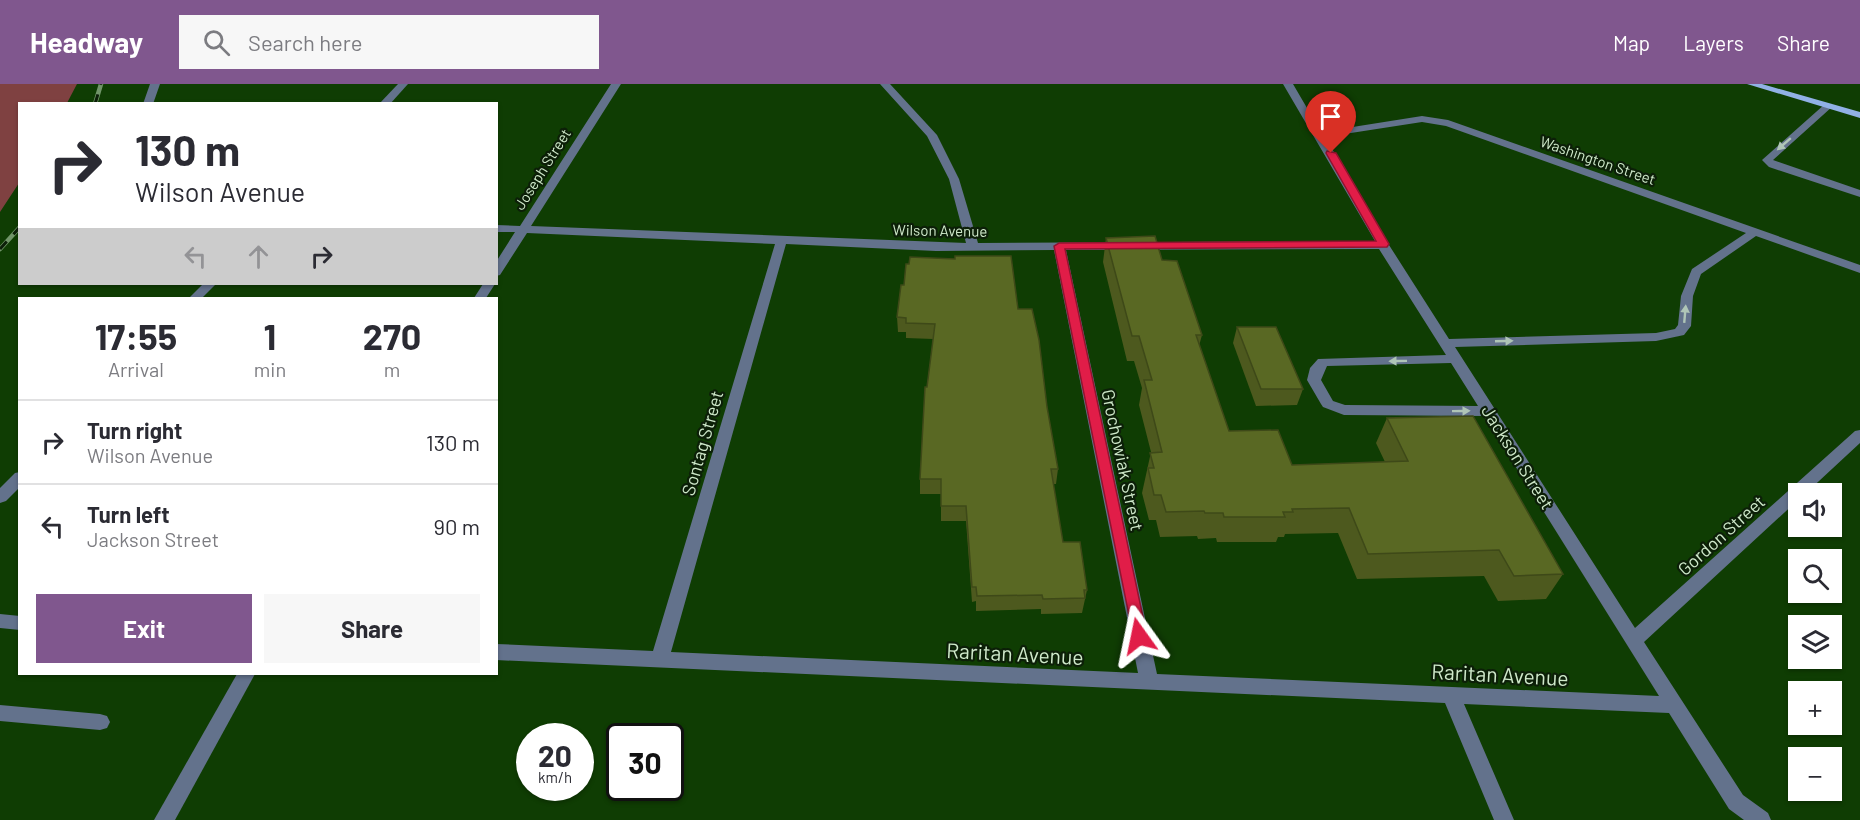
<!DOCTYPE html>
<html lang="en">
<head>
<meta charset="utf-8">
<style>
  body { margin:0; font-family:Barlow,sans-serif; background:#f7f7f7; color:#2b2b33; height:100vh; display:flex; flex-direction:column; font-size:22px; white-space:nowrap }
  * { box-sizing:border-box; margin:0 }
  p { font-size:20px; color:#7c7c81 }
  .icon { flex:none; width:33px; height:33px; fill:none; stroke:currentColor; stroke-width:2; stroke-linecap:round; stroke-linejoin:round }
  .map { position:relative; flex:1; overflow:hidden }
  .panel { position:absolute; left:18px; top:213px; width:480px; height:378px; display:flex; flex-direction:column; background:#fff; border-radius:0px; box-shadow:0 2px 4px #0004 }
  .panel>* { flex:none }
  .hud { position:absolute; left:18px; top:18px; width:480px; height:183px; border-radius:0px; box-shadow:0 2px 4px #0004; background:#fff; color:#2b2b33; overflow:hidden }
  .buttons { position:absolute; left:1788px; top:399px; display:grid; gap:12px }
  .buttons a { display:grid; place-items:center; width:54px; height:54px; border-radius:0px; background:#fff; box-shadow:0 2px 4px #0004; font-size:30px }
  .speed { position:absolute; left:516px; top:639px; display:flex; gap:12px; font-size:30px; font-weight:700; text-align:center }
  .speed>* { display:grid; place-content:center; width:78px; height:78px; border-radius:50%; background:#fff; box-shadow:0 2px 4px #0004; line-height:1 }
  .speed small { font-size:15px; font-weight:400 }
  .speed .limit { border:3px solid #111; border-radius:9px; background:#fff; color:#111 }
  .pin { position:absolute; display:grid; place-items:center; width:51px; height:51px; color:#fff; margin:-62px -26px; border-radius:50% 50% 50% 0; rotate:-45deg; box-shadow:0 0 6px #0007 }
  .pin .icon { rotate:45deg }
  .me { position:absolute; width:66px; margin:-33px; rotate:348deg; stroke-linejoin:round; filter:drop-shadow(0 0 4px #0008) }
  .turn { display:flex; align-items:center; gap:21px; height:126px; padding:0 18px; font-size:27px }
  .turn .icon { width:78px; height:78px; stroke-width:2.5 }
  .turn b { display:block; font-size:42px; line-height:51px }
  .lanes { display:flex; align-items:center; height:57px; padding:0 18px; background:#0003; justify-content:center; gap:30px; direction:ltr }
  .lanes .off { opacity:.35 }
  .eta { display:flex; justify-content:space-evenly; align-items:center; height:102px; text-align:center }
  .eta b { font-size:36px; font-weight:700; line-height:42px }
  .cta { display:flex; gap:12px; margin-top:auto; padding:12px 18px }
  .cta a { flex:1; height:69px; border-radius:0px; background:#80578e; color:#fff; font-size:24px; font-weight:700; line-height:69px; text-align:center }
  .cta a+a { background:#f7f7f7; color:#2b2b33 }
  ul { padding:0; list-style:none }
  li { display:flex; align-items:center; gap:18px; height:84px; padding:0 18px; border-top:2px solid #e1e1e2 }
  li div { flex:1 }
  li b { display:block; font-size:22px }
  li em { font-style:normal }
  header { display:flex; align-items:center; gap:36px; box-sizing:border-box; height:84px; padding:0 30px; background:#80578e; color:#fff }
  header strong { font-size:28px }
  nav { display:flex; gap:33px; margin-inline-start:auto; font-size:21px }
  .search { width:420px; height:54px; background:#f7f7f7; display:flex; align-items:center; gap:15px; box-sizing:border-box; padding:0 21px; border-radius:0px; color:#7c7c81; font-size:22px }
  .map>svg:first-child { display:block }
  .green { fill:#7f4141 }
  .lines { fill:none; stroke-linecap:round; stroke-linejoin:round }
  .minor { fill:#63728c; fill-rule:evenodd }
  .major { fill:#91b1e5; fill-rule:evenodd }
  .rail-casing { stroke:#719569; stroke-width:4.5 }
  .rail { stroke:#0c1f08; stroke-width:3; stroke-dasharray:10; stroke-linecap:butt }
  .wall { fill:#4d591e }
  .building { fill:#596823; stroke:#3e4918; stroke-width:1.5 }
  .oneway { fill:#afc5b7 }
  .route { fill:#e11d48; stroke:#92132f; stroke-width:1.5 }
  .labels { text-anchor:middle; dominant-baseline:central; stroke-width:4.5; stroke-linejoin:round; paint-order:stroke }
  .far-street-label { font-size:15px; fill:#cfe9ca; stroke:#0c1f08 }
  .street-label { font-size:18px; fill:#cfe9ca; stroke:#0c1f08 }
  .near-street-label { font-size:21px; fill:#cfe9ca; stroke:#0c1f08 }
</style>
</head>
<body>
<header>
<strong>Headway</strong>
<div class="search"><svg class="icon" aria-label="search" viewBox="0 0 24 24"><circle cx="10" cy="10" r="6"/><path d="M15 15l6 6"/></svg>Search here</div>
<nav><a>Map</a><a>Layers</a><a>Share</a></nav>
</header>
<div class="map">
<svg width="1860" height="736" viewBox="0 0 1860 736">
  <rect width="100%" height="100%" fill="#0f3d03"/>
  <polygon class="green" points="0,0 77,0 67,19 20,20 19,99 0,128"/>
  <g class="lines">
    <g class="minor">
      <polygon points="150,0 160,0 153,20 143,20"/>
      <polygon points="398,0 408,0 390,20 379,20"/>
      <path d="M 611,0 L 621,0 L 531,142 L 966,159 L 949,95 L 927,52 L 880,0 L 890,0 L 937,51 L 959,95 L 978,159 L 1375,157 L 1283,0 L 1293,0 L 1321,48 L 1422,32 L 1448,36 L 1860,181 L 1860,189 L 1756,152 L 1701,190 L 1693,212 L 1691,242 L 1684,251 L 1656,257 L 1455,263 L 1635,544 L 1855,347 L 1860,346 L 1860,359 L 1805,410 L 1798,410 L 1798,416 L 1644,558 L 1743,711 L 1768,729 L 1771,736 L 1744,736 L 1729,725 L 1669,629 L 1464,620 L 1514,736 L 1494,736 L 1445,619 L 496,576 L 496,560 L 653,567 L 775,160 L 527,149 L 500,191 L 496,192 L 496,178 L 515,148 L 496,148 L 496,141 L 520,142 ZM 1422,38 L 1446,42 L 1746,149 L 1692,185 L 1681,212 L 1678,241 L 1675,245 L 1656,249 L 1449,255 L 1389,161 L 1325,53 ZM 786,160 L 936,167 L 1054,166 L 1138,589 L 671,568 ZM 1379,165 L 1446,271 L 1318,275 L 1310,284 L 1307,296 L 1321,320 L 1323,323 L 1344,331 L 1484,332 L 1659,612 L 1157,590 L 1066,166 ZM 1451,279 L 1478,322 L 1345,321 L 1333,317 L 1321,296 L 1327,282 Z"/>
      <polygon points="1825,20 1833,22 1773,76 1860,106 1860,113 1769,83 1762,76"/>
      <polygon points="203,200 216,200 202,214 189,214"/>
      <polygon points="483,200 495,200 486,214 474,214"/>
      <polygon points="20,388 20,403 6,417 0,419 0,404 15,389"/>
      <polygon points="0,530 20,532 20,546 0,544"/>
      <polygon points="237,590 255,590 175,736 154,736"/>
      <polygon points="0,621 100,630 107,632 110,638 107,644 100,646 0,637"/>
    </g>
    <polygon class="major" points="1747,0 1762,0 1860,28 1860,34"/>
    <g class="rail-casing">
      <g id="rail">
        <polyline points="95,20 101,0"/>
        <polyline points="0,165 20,143"/>
      </g>
    </g>
    <use href="#rail" class="rail"/>
  </g>
  <g class="wall">
    <polygon points="1106,154 1162,176 1202,251 1199,262 1229,347 1292,381 1385,378 1376,359 1387,334 1563,490 1546,515 1498,517 1484,492 1357,495 1338,449 1285,450 1284,453 1278,453 1276,458 1217,458 1216,454 1198,455 1197,452 1160,453 1156,436 1149,436 1142,409 1151,368 1139,321 1142,304 1134,277 1127,277 1103,178"/>
    <polygon points="904,201 1018,225 1047,323 1058,385 1056,400 1053,400 1063,458 1087,506 1082,529 1041,530 1041,525 976,527 976,517 972,518 966,437 941,437 941,410 920,410 920,395 927,303 933,255 906,254 906,248 898,248 897,233"/>
    <polygon points="1237,243 1303,305 1297,321 1256,322 1233,259"/>
  </g>
  <g class="building">
    <polygon points="1155,152 1162,176 1177,177 1202,251 1196,251 1229,347 1278,346 1292,381 1408,377 1387,334 1473,332 1563,490 1514,492 1499,466 1368,470 1349,424 1292,425 1293,428 1283,428 1285,433 1224,433 1223,429 1205,429 1204,427 1166,428 1161,411 1154,411 1148,384 1154,384 1150,369 1162,368 1144,296 1152,296 1139,252 1132,252 1106,154"/>
    <polygon points="955,172 1011,172 1018,225 1032,225 1039,256 1047,323 1058,385 1051,385 1063,458 1080,458 1087,506 1084,506 1085,514 1043,515 1042,511 977,512 976,503 972,503 966,422 941,422 941,395 920,395 925,303 927,303 935,240 906,239 906,234 897,233 901,201 904,201 906,180 909,180 910,173 955,175"/>
    <polygon points="1237,243 1276,243 1303,305 1261,305"/>
  </g>
  <defs><path id="oneway-solid" d="M-6-.8H1V-3.2L6.5 0L1 3.2V.8H-6Z" transform="scale(1.5)"/></defs>
  <g class="oneway">
    <use href="#oneway-solid" transform="translate(1784 60) rotate(139)"/>
    <use href="#oneway-solid" transform="translate(1685 230) rotate(-85)"/>
    <use href="#oneway-solid" transform="translate(1504 257) rotate(-2)"/>
    <use href="#oneway-solid" transform="translate(1398 277) rotate(179)"/>
    <use href="#oneway-solid" transform="translate(1461 327) rotate(-1)"/>
  </g>
  <polygon class="route" points="1327,67 1336,69 1389,160 1387,163 1065,165 1147,552 1145,556 1139,558 1134,556 1054,162 1059,159 1376,157 1326,69"/>
  <g class="labels">
    <g class="far-street-label">
      <text transform="translate(1598 76) rotate(19)">Washington Street</text>
      <text transform="translate(542 85) rotate(-58)">Joseph Street</text>
      <text transform="translate(940 146) rotate(1)">Wilson Avenue</text>
    </g>
    <g class="street-label">
      <text transform="translate(702 359) rotate(-74)">Sontag Street</text>
      <text transform="translate(1518 373) rotate(58)">Jackson Street</text>
      <text transform="translate(1123 376) rotate(78)">Grochowiak Street</text>
      <text transform="translate(1721 451) rotate(-42)">Gordon Street</text>
    </g>
    <g class="near-street-label">
      <text transform="translate(1015 569) rotate(3)">Raritan Avenue</text>
      <text transform="translate(1500 590) rotate(3)">Raritan Avenue</text>
    </g>
  </g>
</svg>
<div class="buttons">
<a><svg class="icon" aria-label="sound" viewBox="0 0 24 24"><path d="M4 9h4l5-4v14l-5-4H4zM17 9q2 3 0 6"/></svg></a>
<a><svg class="icon" aria-label="search" viewBox="0 0 24 24"><circle cx="10" cy="10" r="6"/><path d="M15 15l6 6"/></svg></a>
<a><svg class="icon" aria-label="layers" viewBox="0 0 24 24"><path d="M12 4l9 5-9 5-9-5zM3 14l9 5 9-5"/></svg></a>
<a>+</a>
<a>−</a>
</div>
<div class="speed"><div>20<small>km/h</small></div><div class="limit">30</div></div>
<div class="pin" style="left:1331px;top:69px;background:#d93025"><svg class="icon" aria-label="arrive" viewBox="0 0 24 24"><path d="M6 21V4h12l-3 4 3 4H6"/></svg></div>
<svg class="me" style="left:1139px;top:552px" viewBox="-20 -20 40 40"><path d="M0-17L14 15 0 8-14 15z" fill="#e11d48" stroke="#fff" stroke-width="4"/></svg>
<div class="hud">
<div class="turn"><svg class="icon" aria-label="right" viewBox="0 0 24 24"><path d="M7 20v-9h11M14 6l5 5-5 5"/></svg><div><b>130 m</b>Wilson Avenue</div></div>
<div class="lanes"><svg class="icon off" aria-label="left" viewBox="0 0 24 24"><path d="M17 20v-9H6M10 6l-5 5 5 5"/></svg><svg class="icon off" aria-label="ahead" viewBox="0 0 24 24"><path d="M12 20V5M6 11l6-6 6 6"/></svg><svg class="icon" aria-label="right" viewBox="0 0 24 24"><path d="M7 20v-9h11M14 6l5 5-5 5"/></svg></div>
</div>
<section class="panel">
<div class="eta">
<div><b>17:55</b><p>Arrival</p></div>
<div><b>1</b><p>min</p></div>
<div><b>270</b><p>m</p></div>
</div>
<ul>
<li><svg class="icon" aria-label="right" viewBox="0 0 24 24"><path d="M7 20v-9h11M14 6l5 5-5 5"/></svg><div><b>Turn right</b><p>Wilson Avenue</p></div><em>130 m</em></li>
<li><svg class="icon" aria-label="left" viewBox="0 0 24 24"><path d="M17 20v-9H6M10 6l-5 5 5 5"/></svg><div><b>Turn left</b><p>Jackson Street</p></div><em>90 m</em></li>
</ul>
<div class="cta"><a>Exit</a><a>Share</a></div>
</section>
</div>
</body>
</html>
